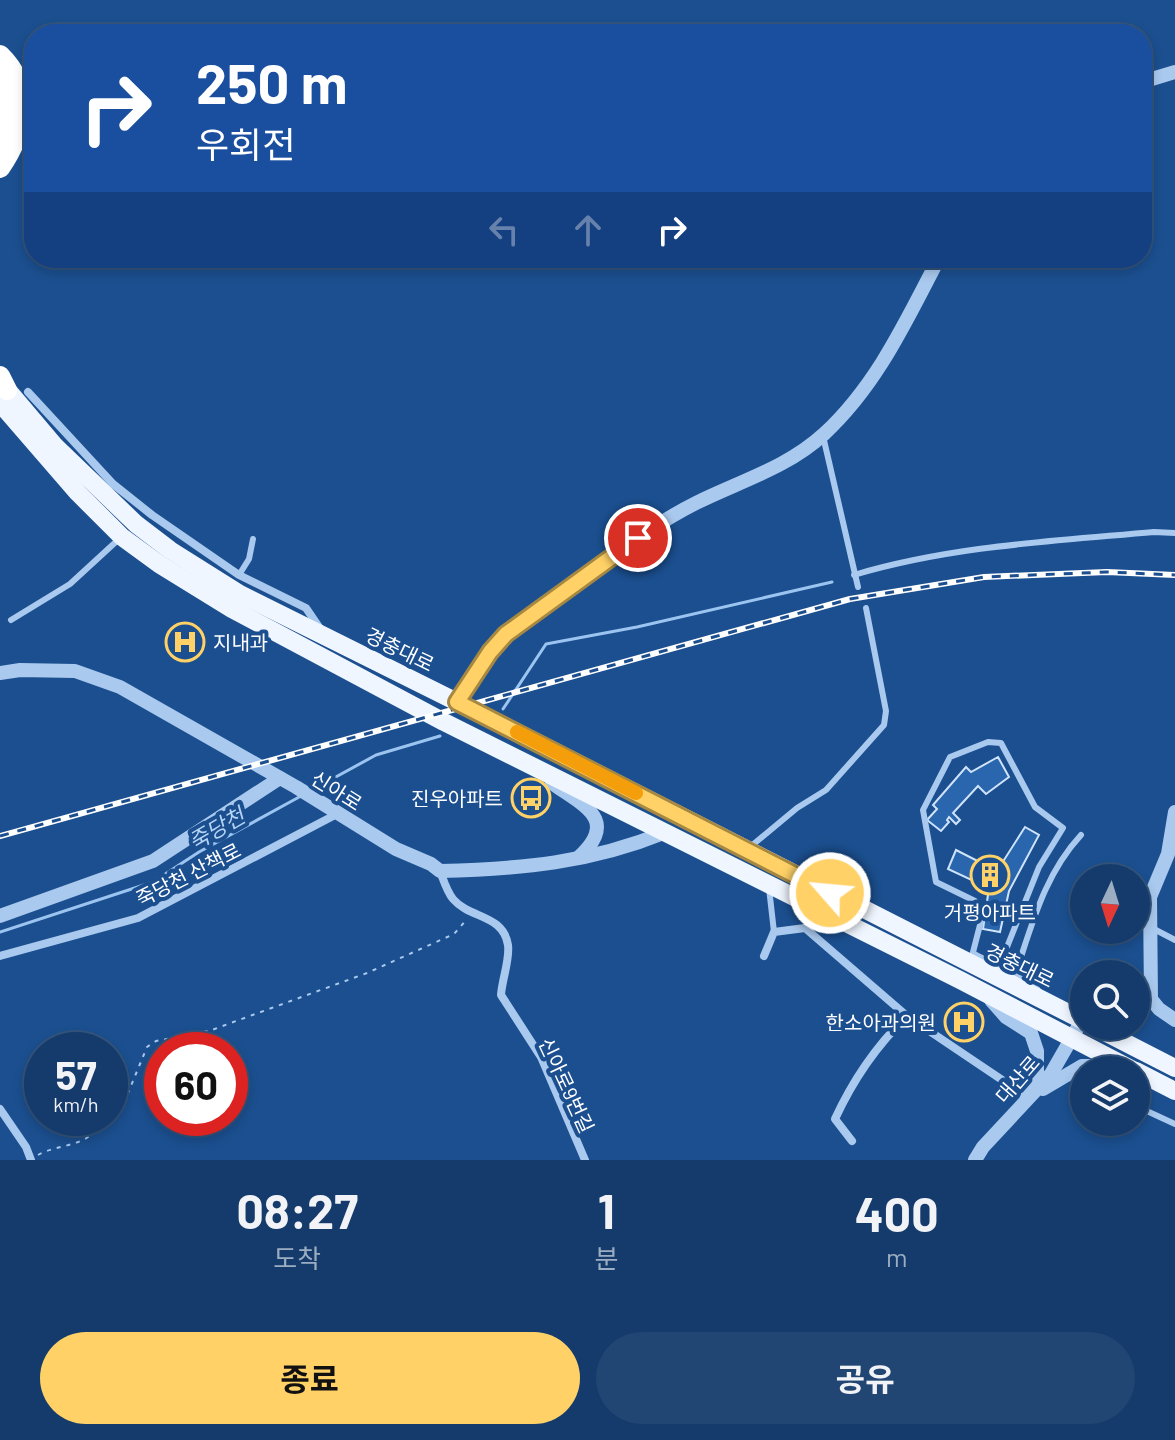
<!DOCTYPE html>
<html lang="ko">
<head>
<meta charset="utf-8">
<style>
  body { margin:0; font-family:Barlow,"Noto Sans KR",sans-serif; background:#214673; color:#f1f3f6; height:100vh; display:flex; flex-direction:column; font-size:30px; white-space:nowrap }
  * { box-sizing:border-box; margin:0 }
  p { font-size:26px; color:#9dadc1 }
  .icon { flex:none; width:44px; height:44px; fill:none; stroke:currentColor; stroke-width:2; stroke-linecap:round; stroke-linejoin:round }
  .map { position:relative; height:1160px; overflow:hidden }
  .details { display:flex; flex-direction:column; background:#143b6b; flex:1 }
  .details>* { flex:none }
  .banner { position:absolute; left:24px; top:24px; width:1128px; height:244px; border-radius:32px; box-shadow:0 4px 12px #0003,0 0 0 2px #33557e; background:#1a4fa0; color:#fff; overflow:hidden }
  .needle { width:52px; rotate:184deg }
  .buttons { position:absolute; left:1070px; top:864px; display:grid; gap:16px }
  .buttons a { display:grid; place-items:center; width:80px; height:80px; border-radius:50%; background:#143b6b; box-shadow:0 4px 12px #0003,0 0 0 2px #33557e; font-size:40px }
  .speed { position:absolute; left:24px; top:1032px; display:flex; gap:16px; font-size:40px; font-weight:700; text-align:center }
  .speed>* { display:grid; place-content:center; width:104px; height:104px; border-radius:50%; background:#143b6b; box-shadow:0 4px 12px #0003,0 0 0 2px #33557e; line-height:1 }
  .speed small { font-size:20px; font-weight:400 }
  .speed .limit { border:12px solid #d22; background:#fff; color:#111 }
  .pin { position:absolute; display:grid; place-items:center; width:68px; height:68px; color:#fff; margin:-34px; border:4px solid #fff; border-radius:50%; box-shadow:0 2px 8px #0007 }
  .me { position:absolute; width:88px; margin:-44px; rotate:297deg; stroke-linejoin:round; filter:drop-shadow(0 0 6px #0008) }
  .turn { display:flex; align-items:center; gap:28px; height:168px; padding:0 40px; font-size:36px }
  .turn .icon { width:104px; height:104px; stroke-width:2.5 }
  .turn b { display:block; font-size:56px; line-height:68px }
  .lanes { display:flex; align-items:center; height:76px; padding:0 40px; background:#0003; justify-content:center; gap:40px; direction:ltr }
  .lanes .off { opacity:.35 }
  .eta { display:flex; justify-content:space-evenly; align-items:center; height:136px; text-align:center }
  .eta b { font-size:48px; font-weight:700; line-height:56px }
  .primary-button { display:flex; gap:16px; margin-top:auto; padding:16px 40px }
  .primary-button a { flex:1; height:92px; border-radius:48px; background:#ffd166; color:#111; font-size:32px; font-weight:700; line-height:92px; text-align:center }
  .primary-button a+a { background:#214673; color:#f1f3f6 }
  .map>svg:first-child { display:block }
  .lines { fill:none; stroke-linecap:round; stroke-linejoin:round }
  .stream { stroke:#9cc4f0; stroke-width:3 }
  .building { fill:#2a66ad; stroke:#cfe3fa; stroke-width:2 }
  .path { stroke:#a9c9ee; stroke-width:2; stroke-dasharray:4 6; stroke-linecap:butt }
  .service { stroke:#a9c9ee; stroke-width:6 }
  .minor { stroke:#a9c9ee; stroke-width:8 }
  .tertiary { stroke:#a9c9ee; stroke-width:14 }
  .primary { stroke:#f0f6ff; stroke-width:18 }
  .motorway { stroke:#fff; stroke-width:20 }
  .rail-casing { stroke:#fff; stroke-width:6 }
  .rail { stroke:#1b4f8f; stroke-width:3; stroke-dasharray:9; stroke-linecap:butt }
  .route-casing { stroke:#a68842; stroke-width:20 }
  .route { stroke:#ffd166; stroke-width:14 }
  .slow { stroke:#f59e0b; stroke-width:14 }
  .labels { text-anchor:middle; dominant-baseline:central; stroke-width:8; stroke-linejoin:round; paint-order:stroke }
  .poi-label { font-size:20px; fill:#fff; stroke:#1b4f8f; text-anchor:end }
  .street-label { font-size:20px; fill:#fff; stroke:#1b4f8f }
  .water-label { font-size:22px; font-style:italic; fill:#b5d3f5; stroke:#1b4f8f }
</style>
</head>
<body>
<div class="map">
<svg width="1175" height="1160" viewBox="0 0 1175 1160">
  <rect width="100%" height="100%" fill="#1b4f8f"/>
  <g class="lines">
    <g class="stream">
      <polyline points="503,709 546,644 637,627 832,582"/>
      <polyline points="312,790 376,755 440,736"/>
      <polyline points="0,932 153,882 199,852 301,796"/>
    </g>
  </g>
  <g class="building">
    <polygon points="998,757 1009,777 986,794 978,786 953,813 960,820 956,824 949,817 947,820 949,822 941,831 927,820 937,809 933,805 966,767 971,772"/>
    <polygon points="1025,827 1039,835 1009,891 1000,932 983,929 989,888 948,869 956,850 997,871"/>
  </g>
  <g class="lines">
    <g class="path">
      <polyline points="110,1118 126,1098 147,1047 156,1041 209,1031 367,973 454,934 467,919"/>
      <path d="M 38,1155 C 54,1146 73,1147 88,1137 C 96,1132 103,1125 109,1119"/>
    </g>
    <g class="service">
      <polyline points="823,436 858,587"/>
      <polyline points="239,575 249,559 253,539"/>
      <path d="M 854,575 C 951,546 1054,541 1154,532 L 1175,533"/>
      <polyline points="11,620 70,584 119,539"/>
      <polyline points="750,847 797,808 826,790 884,725 886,711 866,608"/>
      <polyline points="769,888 774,932"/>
      <polyline points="1150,927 1175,940"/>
      <polyline points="974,954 1035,985 1039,992"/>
      <polyline points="971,960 981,921 975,901 936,882 923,810 950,757 988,742 1001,743 1035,807 1063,828 1039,867 999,967"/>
      <path d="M 1015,975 C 1032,925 1044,875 1081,835"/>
      <polyline points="1136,1106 1175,1124"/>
    </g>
    <g class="minor">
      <polyline points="28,392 113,484 152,515 239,575 306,608 321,630"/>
      <path d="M 440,871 C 443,879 447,892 453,899 C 470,919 503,914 508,945 C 510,960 502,979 501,995 L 541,1057 L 585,1160"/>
      <polyline points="0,956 138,918 337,814"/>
      <polyline points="764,956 774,932 805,928 907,1016 1029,1098"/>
      <polyline points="0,1109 26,1147 31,1160"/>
      <path d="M 852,1141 L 835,1119 C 852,1082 877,1045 907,1016"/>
    </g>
    <g class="tertiary">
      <polyline points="1142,82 1175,72"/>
      <path d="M 0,673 L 20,670 L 75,671 L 120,687 L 296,787 L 396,849 L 431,864 L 440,871 C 521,869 590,863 666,832"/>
      <path d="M 457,702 C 473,679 486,652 507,633 C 531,612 559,594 585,576 C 621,550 656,523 696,503 C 740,481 787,468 824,434 C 877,385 906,321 939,258"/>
      <path d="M 552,783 C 582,805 621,819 578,858"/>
      <polyline points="1175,812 1168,854 1150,897 1151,999 1159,1009 1175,1020"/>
      <polyline points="0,916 153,861 280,778"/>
      <polyline points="991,1000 1006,1017 1031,1033 1037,1051 1037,1073 1030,1093"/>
      <polyline points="1043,1089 1082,1066 1124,1066"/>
      <polyline points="975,1160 983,1147 1051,1074 1082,1020"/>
    </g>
    <g class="primary">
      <polyline points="0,381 55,446 136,524 170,550 240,594 457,702 1084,1021"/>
      <polyline points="0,403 78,493 122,537 159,564 232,609 444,722 960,980 1133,1070"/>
      <polyline points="1093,1026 1175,1068"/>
      <polyline points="1136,1071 1175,1091"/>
    </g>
    <g class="motorway">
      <path d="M 0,55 C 34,88 25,132 0,168"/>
      <path d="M 0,77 C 14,96 10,119 0,140"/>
      <polyline points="0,376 7,390"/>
    </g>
    <g class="rail-casing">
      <polyline id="rail" points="0,836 850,599 984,577 1107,572 1175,575"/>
    </g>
    <use href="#rail" class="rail"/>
  </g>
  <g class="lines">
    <g class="route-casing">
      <polyline id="route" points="638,538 506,634 490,652 457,702 830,893"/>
    </g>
    <use href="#route" class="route"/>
    <polyline class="slow" points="517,732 636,793"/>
  </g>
  <defs>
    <g id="hospital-ring" transform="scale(2)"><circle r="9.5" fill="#1b4f8f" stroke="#ffd166" stroke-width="1.5"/><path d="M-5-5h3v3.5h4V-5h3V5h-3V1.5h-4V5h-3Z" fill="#ffd166"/></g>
    <g id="bus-ring" transform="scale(2)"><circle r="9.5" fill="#1b4f8f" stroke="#ffd166" stroke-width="1.5"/><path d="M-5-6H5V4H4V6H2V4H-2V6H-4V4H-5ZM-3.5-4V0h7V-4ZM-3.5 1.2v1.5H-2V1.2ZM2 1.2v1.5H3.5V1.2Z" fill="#ffd166"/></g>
    <g id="building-ring" transform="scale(2)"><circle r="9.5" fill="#1b4f8f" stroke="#ffd166" stroke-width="1.5"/><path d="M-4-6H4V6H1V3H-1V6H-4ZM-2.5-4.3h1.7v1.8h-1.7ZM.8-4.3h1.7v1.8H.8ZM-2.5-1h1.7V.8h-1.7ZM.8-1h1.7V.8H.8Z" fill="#ffd166"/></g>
  </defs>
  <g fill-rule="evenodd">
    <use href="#hospital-ring" x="185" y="642"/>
    <use href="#bus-ring" x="531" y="798"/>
    <use href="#building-ring" x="990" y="875"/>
    <use href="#hospital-ring" x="964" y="1022"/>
  </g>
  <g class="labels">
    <g class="poi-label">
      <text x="213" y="642" text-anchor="start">지내과</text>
      <text x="503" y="798">진우아파트</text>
      <text x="990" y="912" text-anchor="middle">거평아파트</text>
      <text x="936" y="1022">한소아과의원</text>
    </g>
    <g class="street-label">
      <text transform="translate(400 649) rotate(26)">경충대로</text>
      <text transform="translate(337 790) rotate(32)">신아로</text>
      <text transform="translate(188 874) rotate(-27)">죽당천 산책로</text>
      <text transform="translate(1020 965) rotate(26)">경충대로</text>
      <text transform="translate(1017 1079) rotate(-49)">대산로</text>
      <text transform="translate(567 1085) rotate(65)">신아로9번길</text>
    </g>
    <g class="water-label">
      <text transform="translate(216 828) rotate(-30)">죽당천</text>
    </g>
  </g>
</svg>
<div class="buttons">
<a><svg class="needle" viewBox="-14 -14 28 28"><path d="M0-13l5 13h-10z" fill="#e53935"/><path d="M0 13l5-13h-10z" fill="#9dadc1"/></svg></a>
<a><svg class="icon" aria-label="search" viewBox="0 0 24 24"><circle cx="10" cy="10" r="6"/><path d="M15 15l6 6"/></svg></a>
<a><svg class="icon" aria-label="layers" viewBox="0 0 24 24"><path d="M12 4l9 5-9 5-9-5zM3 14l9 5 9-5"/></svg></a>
</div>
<div class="speed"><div>57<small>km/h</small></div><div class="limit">60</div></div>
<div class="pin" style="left:638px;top:538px;background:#d93025"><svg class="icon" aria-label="arrive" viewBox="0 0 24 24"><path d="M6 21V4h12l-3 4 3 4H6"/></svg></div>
<svg class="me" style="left:830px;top:893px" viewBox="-20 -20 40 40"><circle r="17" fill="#ffd166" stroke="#fff" stroke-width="3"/><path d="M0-11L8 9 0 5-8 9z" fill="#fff"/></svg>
<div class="banner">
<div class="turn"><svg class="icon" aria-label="right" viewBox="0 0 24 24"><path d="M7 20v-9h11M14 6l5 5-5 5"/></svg><div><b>250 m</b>우회전</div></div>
<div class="lanes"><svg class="icon off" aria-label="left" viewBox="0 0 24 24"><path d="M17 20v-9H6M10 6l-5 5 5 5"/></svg><svg class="icon off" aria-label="ahead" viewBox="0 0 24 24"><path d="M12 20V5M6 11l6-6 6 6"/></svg><svg class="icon" aria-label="right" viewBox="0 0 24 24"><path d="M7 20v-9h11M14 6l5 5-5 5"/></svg></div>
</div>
</div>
<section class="details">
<div class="eta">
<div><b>08:27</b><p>도착</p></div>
<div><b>1</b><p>분</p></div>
<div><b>400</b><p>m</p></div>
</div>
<div class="primary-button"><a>종료</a><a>공유</a></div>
</section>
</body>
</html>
